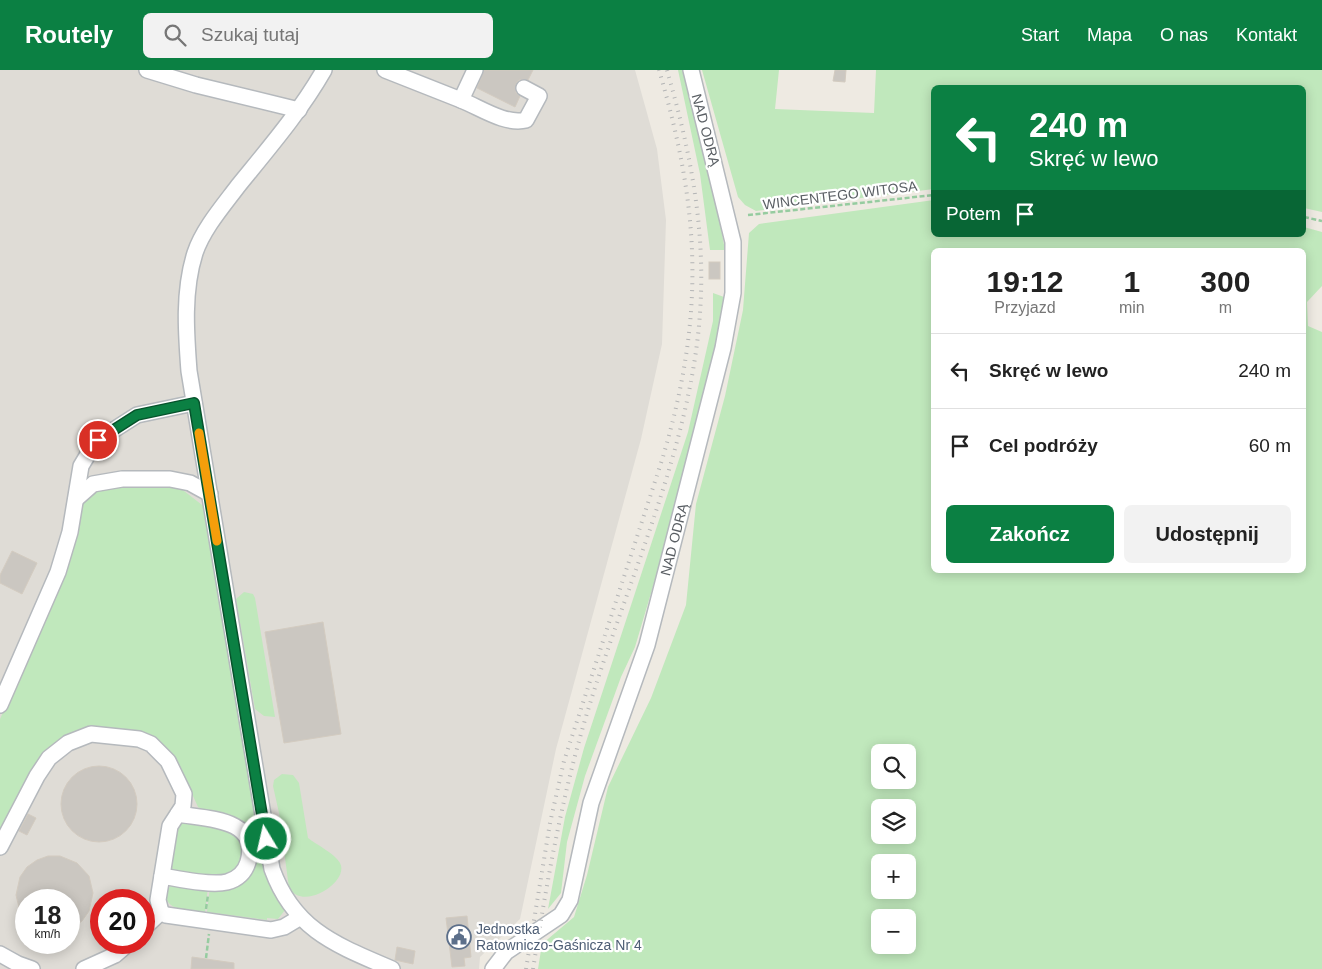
<!DOCTYPE html>
<html lang="pl">
<head>
<meta charset="utf-8">
<style>
  body { margin:0; font-family:Arial,sans-serif; background:#f2f2f2; color:#222; height:100vh; display:flex; flex-direction:column; font-size:19px; white-space:nowrap }
  * { box-sizing:border-box; margin:0 }
  p { font-size:16px; color:#767676 }
  .icon { flex:none; width:28px; height:28px; fill:none; stroke:currentColor; stroke-width:2; stroke-linecap:round; stroke-linejoin:round }
  .map { position:relative; flex:1; overflow:hidden }
  .side { position:absolute; left:931px; top:178px; width:375px; height:325px; display:flex; flex-direction:column; background:#fff; border-radius:8px; box-shadow:0 2px 12px #0003 }
  .side>* { flex:none }
  .hud { position:absolute; left:931px; top:15px; width:375px; height:152px; border-radius:8px; box-shadow:0 2px 12px #0003; background:#0b8043; color:#fff; overflow:hidden }
  .fabs { position:absolute; left:871px; top:674px; display:grid; gap:10px }
  .fabs a { display:grid; place-items:center; width:45px; height:45px; border-radius:8px; background:#fff; box-shadow:0 2px 12px #0003; font-size:25px }
  .speed { position:absolute; left:15px; top:819px; display:flex; gap:10px; font-size:25px; font-weight:700; text-align:center }
  .speed>* { display:grid; place-content:center; width:65px; height:65px; border-radius:50%; background:#fff; box-shadow:0 2px 12px #0003; line-height:1 }
  .speed small { font-size:12px; font-weight:400 }
  .speed .limit { border:8px solid #d22; background:#fff; color:#111 }
  .pin { position:absolute; display:grid; place-items:center; width:42px; height:42px; color:#fff; margin:-21px; border:2px solid #fff; border-radius:50%; box-shadow:0 1px 5px #0007 }
  .me { position:absolute; width:55px; margin:-28px; rotate:351deg; stroke-linejoin:round; filter:drop-shadow(0 0 4px #0008) }
  .turn { display:flex; align-items:center; gap:18px; height:105px; padding:0 15px; font-size:22px }
  .turn .icon { width:65px; height:65px; stroke-width:2.5 }
  .turn b { display:block; font-size:35px; line-height:42px }
  .then { display:flex; align-items:center; height:48px; padding:0 15px; background:#0003; gap:10px; font-size:19px }
  .eta { display:flex; justify-content:space-evenly; align-items:center; height:85px; text-align:center }
  .eta b { font-size:30px; font-weight:800; line-height:35px }
  .button { display:flex; gap:10px; margin-top:auto; padding:10px 15px }
  .button a { flex:1; height:58px; border-radius:8px; background:#0b8043; color:#fff; font-size:20px; font-weight:800; line-height:58px; text-align:center }
  .button a+a { background:#f2f2f2; color:#222 }
  ul { padding:0; list-style:none }
  li { display:flex; align-items:center; gap:15px; height:75px; padding:0 15px; border-top:1px solid #e0e0e0 }
  li div { flex:1 }
  li b { display:block; font-size:19px }
  li em { font-style:normal }
  header { display:flex; align-items:center; gap:30px; box-sizing:border-box; height:70px; padding:0 25px; background:#0b8043; color:#fff }
  header strong { font-size:24px }
  nav { display:flex; gap:28px; margin-inline-start:auto; font-size:18px }
  .search { width:350px; height:45px; background:#f2f2f2; display:flex; align-items:center; gap:12px; box-sizing:border-box; padding:0 18px; border-radius:8px; color:#767676; font-size:19px }
  .map>svg:first-child { display:block }
  .industrial { fill:#dfdcd6; fill-rule:evenodd }
  .green { fill:#c0e8bc; fill-rule:evenodd }
  .building { fill:#cbc7c1; stroke:#d3cbc0 }
  .lines { fill:none; stroke-linecap:round; stroke-linejoin:round }
  .minor-casing { stroke:#b5b9bd; stroke-width:18 }
  .path { stroke:#96cca0; stroke-width:2.5; stroke-dasharray:5 2.5; stroke-linecap:butt }
  .minor { stroke:#fff; stroke-width:15 }
  .rail { stroke:#b3b4b5; stroke-width:4; stroke-dasharray:1 6; stroke-linecap:butt }
  .route-casing { stroke:#07532c; stroke-width:12 }
  .route { stroke:#0b8043; stroke-width:9 }
  .slow { stroke:#f59e0b; stroke-width:9 }
  .labels { text-anchor:middle; dominant-baseline:central; stroke-width:4.5; stroke-linejoin:round; paint-order:stroke }
  .street-label { font-size:14px; fill:#5a5f64; stroke:#fff }
  .service-label { font-size:14px; fill:#4e5e75; stroke:#fff; text-anchor:start }
</style>
</head>
<body>
<header>
<strong>Routely</strong>
<div class="search"><svg class="icon" aria-label="search" viewBox="0 0 24 24"><circle cx="10" cy="10" r="6"/><path d="M15 15l6 6"/></svg>Szukaj tutaj</div>
<nav><a>Start</a><a>Mapa</a><a>O nas</a><a>Kontakt</a></nav>
</header>
<div class="map">
<svg width="1322" height="899" viewBox="0 0 1322 899">
  <rect width="100%" height="100%" fill="#eeeae2"/>
  <path class="industrial" d="M 0,0 L 635,0 L 657,79 L 666,150 L 662,274 L 641,369 L 556,679 L 520,849 L 480,887 L 479,899 L 0,899 ZM 26,830 L 69,830 L 69,872 L 26,872 ZM 101,830 L 144,830 L 144,872 L 101,872 Z"/>
  <g class="green">
    <polygon points="678,0 685,0 718,142 725,180 710,180 700,104"/>
    <polygon points="702,0 779,0 775,39 874,43 876,0 1322,0 1322,142 1304,138 1304,18 934,18 934,119 756,141 745,135 738,127"/>
    <path d="M 934,130 L 934,165 L 1304,165 L 1304,157 L 1322,162 L 1322,216 L 1307,232 L 1308,256 L 1322,262 L 1322,899 L 538,899 L 542,874 L 574,847 L 587,805 L 608,717 L 651,628 L 686,535 L 696,434 L 725,326 L 743,240 L 749,163 L 759,154 ZM 934,180 L 1304,180 L 1304,500 L 934,500 ZM 880,682 L 908,682 L 908,710 L 880,710 ZM 880,738 L 908,738 L 908,765 L 880,765 ZM 880,792 L 908,792 L 908,820 L 880,820 ZM 880,848 L 908,848 L 908,875 L 880,875 Z"/>
    <polygon points="713,223 724,227 715,285 662,486 635,577 621,607 585,706 567,772 561,823 548,839 565,747 584,678 688,362 713,251"/>
    <polygon points="175,414 206,438 244,666 240,667 244,668 276,825 285,840 278,849 267,848 267,850 207,842 210,817 237,814 249,759 232,746 209,743 198,737 188,715 158,672 66,669 0,766 0,649 63,511 84,426 102,417"/>
    <polygon points="244,522 253,524 255,528 275,647 264,646 255,639 236,529"/>
    <path d="M 282,704 L 293,705 L 299,713 L 308,768 C 317,775 334,783 340,793 C 350,811 304,842 289,818 L 279,743 L 273,716 L 274,710 Z"/>
    <path d="M 187,751 L 228,757 L 242,770 L 242,791 L 233,803 L 218,807 L 173,801 L 171,795 C 173,781 170,755 187,751 Z"/>
    <path d="M 175,813 L 208,817 L 205,842 C 194,840 167,842 166,826 C 166,820 170,816 175,813 Z"/>
  </g>
  <g class="building">
    <polygon points="484,0 533,0 528,10 519,10 516,14 516,23 520,26 515,37 477,18"/>
    <polygon points="835,0 846,0 845,12 833,11"/>
    <rect x="709" y="192" width="11" height="17"/>
    <polygon points="12,481 37,493 22,524 0,513 0,505"/>
    <polygon points="323,552 341,664 284,673 265,562"/>
    <circle cx="99" cy="734" r="38"/>
    <polygon points="28,744 36,748 27,765 19,761"/>
    <polygon points="60,786 77,793 89,806 93,823 89,841 82,851 69,860 69,830 26,830 26,854 23,854 16,825 20,807 27,797 37,790 48,786"/>
    <polygon points="467,846 471,887 464,888 465,896 452,897 446,848"/>
    <polygon points="397,877 415,881 413,894 395,890"/>
    <polygon points="192,887 234,893 234,899 191,899"/>
  </g>
  <g class="lines">
    <g class="minor-casing">
      <g id="minor">
        <polyline points="147,0 196,15 299,40"/>
        <path d="M 324,0 C 300,42 268,79 238,116 C 223,136 203,159 195,183 C 183,221 186,262 189,301 L 272,799 C 294,860 336,875 392,899"/>
        <polyline points="385,0 461,30 475,0"/>
        <path d="M 461,30 C 481,38 505,55 526,50 L 539,26 L 524,18"/>
        <polyline points="76,429 93,414 122,409 170,409 190,413 210,424"/>
        <polyline points="0,635 58,502 70,462 81,396 90,381 98,370 137,345 194,333"/>
        <polyline points="0,777 37,706 49,688 68,673 91,664 139,669 151,674 168,691 184,724 183,736 170,756 158,830 161,842 166,845 271,860 284,857 299,848"/>
        <path d="M 162,806 C 180,809 211,816 227,812 C 238,809 245,802 248,792 C 260,748 207,749 178,744"/>
        <polyline points="144,858 161,842"/>
        <polyline points="0,884 18,894 32,899"/>
        <polyline points="84,899 115,885 130,872"/>
        <path id="s1" d="M 493,899 L 506,882 L 561,845 L 570,830 L 591,733 L 647,575 L 723,278 L 733,223 L 733,172 L 691,0"/>
      </g>
    </g>
    <g class="path">
      <polyline points="748,145 934,125"/>
      <polyline points="1304,147 1322,151"/>
      <polyline points="206,839 208,825"/>
      <polyline points="206,888 209,864"/>
    </g>
    <use href="#minor" class="minor"/>
    <g class="rail">
      <path d="M 526,899 L 550,753 L 564,691 L 662,390 C 705,246 701,143 659,0"/>
      <path d="M 533,899 C 547,811 562,725 588,640 C 627,512 691,376 700,243 C 706,159 690,80 667,0"/>
    </g>
  </g>
  <g class="lines">
    <g class="route-casing">
      <polyline id="route" points="98,370 137,345 194,333 266,769"/>
    </g>
    <use href="#route" class="route"/>
    <polyline class="slow" points="199,363 217,471"/>
  </g>
  <defs>
    <g id="civic-ring" transform="scale(1.25)"><circle r="9.5" fill="#fff" stroke="#5c6f8a" stroke-width="1.5"/><path d="M-.6-6.5H3V-4.5H.6V-3L4-1V1h2V6H-6V1h2V-1L-.6-3ZM-1.2 2.5V6h2.4V2.5Z" fill="#5c6f8a"/></g>
  </defs>
  <g fill-rule="evenodd">
    <use href="#civic-ring" x="459" y="867"/>
  </g>
  <g class="labels">
    <g class="street-label">
      <text transform="translate(706 60) rotate(75)">NAD ODRĄ</text>
      <text transform="translate(840 125) rotate(-7)">WINCENTEGO WITOSA</text>
      <text stroke="none"><textPath href="#s1" startOffset="481">NAD ODRĄ</textPath></text>
    </g>
    <g class="service-label">
      <text x="476" y="859">Jednostka<tspan x="476" dy="16">Ratowniczo-Gaśnicza Nr 4</tspan></text>
    </g>
  </g>
</svg>
<div class="fabs">
<a><svg class="icon" aria-label="search" viewBox="0 0 24 24"><circle cx="10" cy="10" r="6"/><path d="M15 15l6 6"/></svg></a>
<a><svg class="icon" aria-label="layers" viewBox="0 0 24 24"><path d="M12 4l9 5-9 5-9-5zM3 14l9 5 9-5"/></svg></a>
<a>+</a>
<a>−</a>
</div>
<div class="speed"><div>18<small>km/h</small></div><div class="limit">20</div></div>
<div class="pin" style="left:98px;top:370px;background:#d93025"><svg class="icon" aria-label="arrive" viewBox="0 0 24 24"><path d="M6 21V4h12l-3 4 3 4H6"/></svg></div>
<svg class="me" style="left:266px;top:769px" viewBox="-20 -20 40 40"><circle r="17" fill="#0b8043" stroke="#fff" stroke-width="3"/><path d="M0-11L8 9 0 5-8 9z" fill="#fff"/></svg>
<div class="hud">
<div class="turn"><svg class="icon" aria-label="left" viewBox="0 0 24 24"><path d="M17 20v-9H6M10 6l-5 5 5 5"/></svg><div><b>240 m</b>Skręć w lewo</div></div>
<div class="then">Potem<svg class="icon" aria-label="arrive" viewBox="0 0 24 24"><path d="M6 21V4h12l-3 4 3 4H6"/></svg></div>
</div>
<section class="side">
<div class="eta">
<div><b>19:12</b><p>Przyjazd</p></div>
<div><b>1</b><p>min</p></div>
<div><b>300</b><p>m</p></div>
</div>
<ul>
<li><svg class="icon" aria-label="left" viewBox="0 0 24 24"><path d="M17 20v-9H6M10 6l-5 5 5 5"/></svg><div><b>Skręć w lewo</b></div><em>240 m</em></li>
<li><svg class="icon" aria-label="arrive" viewBox="0 0 24 24"><path d="M6 21V4h12l-3 4 3 4H6"/></svg><div><b>Cel podróży</b></div><em>60 m</em></li>
</ul>
<div class="button"><a>Zakończ</a><a>Udostępnij</a></div>
</section>
</div>
</body>
</html>
